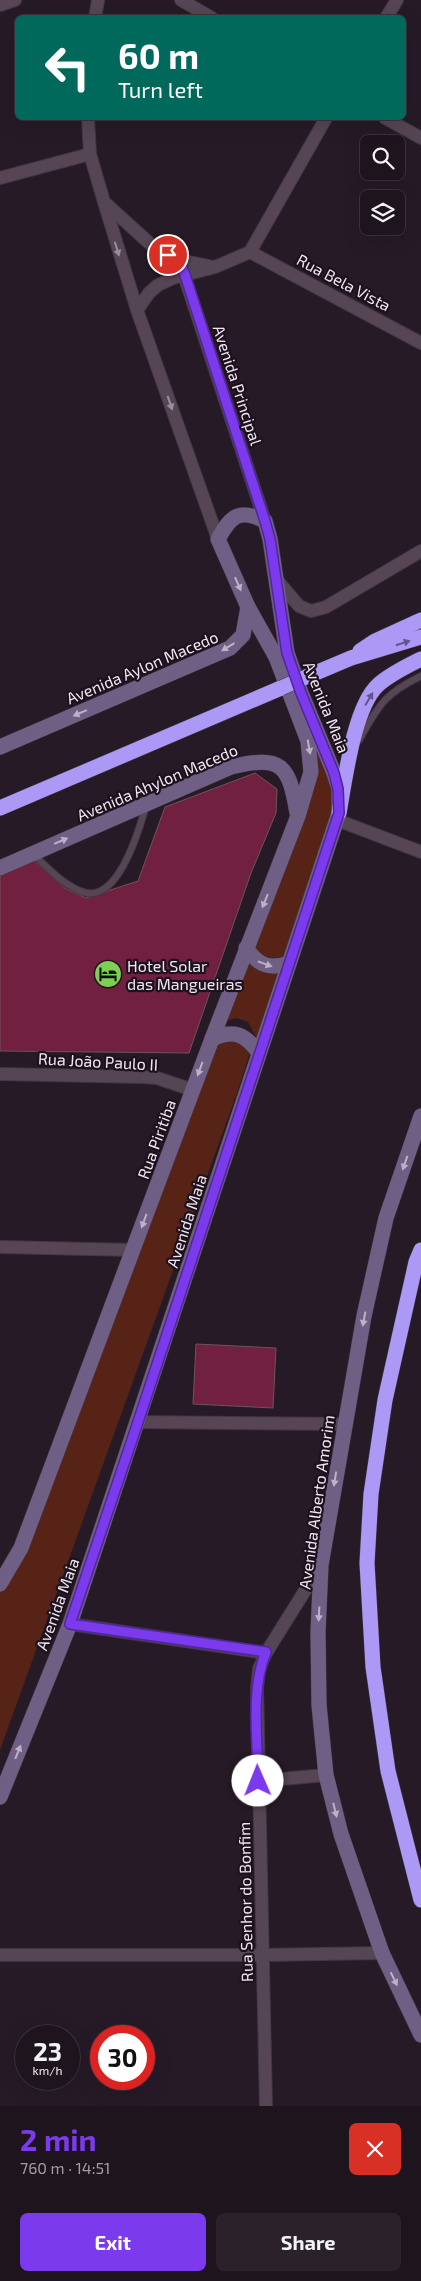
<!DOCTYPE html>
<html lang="en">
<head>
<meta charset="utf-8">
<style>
  body { margin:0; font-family:"Exo 2",sans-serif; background:#2a212a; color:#f1f3f6; height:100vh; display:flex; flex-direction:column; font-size:19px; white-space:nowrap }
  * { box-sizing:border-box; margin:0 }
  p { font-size:16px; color:#a09ea4 }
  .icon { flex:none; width:28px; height:28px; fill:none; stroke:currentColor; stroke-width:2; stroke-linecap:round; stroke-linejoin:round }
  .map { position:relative; height:2106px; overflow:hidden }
  .details { display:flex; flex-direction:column; background:#1d141d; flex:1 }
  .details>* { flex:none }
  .top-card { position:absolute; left:15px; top:15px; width:391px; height:105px; border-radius:8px; box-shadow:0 5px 20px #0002,0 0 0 1px #3b333b; background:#00695c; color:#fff; overflow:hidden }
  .fabs { position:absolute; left:360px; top:135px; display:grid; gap:10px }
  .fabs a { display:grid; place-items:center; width:45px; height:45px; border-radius:8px; background:#1d141d; box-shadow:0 5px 20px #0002,0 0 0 1px #3b333b; font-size:25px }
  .speed { position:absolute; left:15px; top:2025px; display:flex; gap:10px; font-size:25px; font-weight:700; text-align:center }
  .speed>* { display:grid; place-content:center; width:65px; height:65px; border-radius:50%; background:#1d141d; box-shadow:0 5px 20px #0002,0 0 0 1px #3b333b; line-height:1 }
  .speed small { font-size:12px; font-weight:400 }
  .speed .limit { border:8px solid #d22; background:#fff; color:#111 }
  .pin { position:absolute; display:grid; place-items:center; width:42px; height:42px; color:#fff; margin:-21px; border:2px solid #fff; border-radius:50%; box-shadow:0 1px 5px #0007 }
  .me { position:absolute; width:55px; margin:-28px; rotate:359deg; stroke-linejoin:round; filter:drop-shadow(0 0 4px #0008) }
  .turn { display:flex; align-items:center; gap:18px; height:105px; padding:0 20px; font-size:22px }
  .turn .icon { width:65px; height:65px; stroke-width:2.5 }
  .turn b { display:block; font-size:35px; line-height:42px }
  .round { display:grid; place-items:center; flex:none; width:52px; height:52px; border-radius:8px; background:#2a212a }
  .headline { display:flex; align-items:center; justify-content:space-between; height:85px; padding:0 20px }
  h1 { font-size:30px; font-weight:700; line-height:38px; color:#7c3aed }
  .primary-button { display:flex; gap:10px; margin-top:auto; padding:10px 20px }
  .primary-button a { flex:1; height:58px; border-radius:8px; background:#7c3aed; color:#fff; font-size:20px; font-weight:700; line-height:58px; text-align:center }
  .primary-button a+a { background:#2a212a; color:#f1f3f6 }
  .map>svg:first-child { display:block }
  .green { fill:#572317 }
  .building { fill:#71203f; stroke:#6c555b }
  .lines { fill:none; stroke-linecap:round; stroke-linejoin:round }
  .lane-casing { stroke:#413741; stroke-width:8 }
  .street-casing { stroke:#413741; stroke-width:14 }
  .secondary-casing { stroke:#413741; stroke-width:16 }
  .highway-casing { stroke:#413741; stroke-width:16 }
  .lane { stroke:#564655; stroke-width:6 }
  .street { stroke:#564655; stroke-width:12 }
  .secondary { stroke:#705f85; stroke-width:15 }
  .highway { stroke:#ac98f5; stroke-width:15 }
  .highway-bridge-casing { stroke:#413741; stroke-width:16; stroke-linecap:butt }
  .highway-bridge { stroke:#ac98f5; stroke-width:15 }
  .oneway { fill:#9b8e9b }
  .oneway2 { fill:#bdb1c5 }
  .oneway3 { fill:#65548a }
  .route-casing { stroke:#51269a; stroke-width:12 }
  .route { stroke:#7c3aed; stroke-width:9 }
  .labels { text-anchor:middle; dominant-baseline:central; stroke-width:4.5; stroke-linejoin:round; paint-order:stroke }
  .street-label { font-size:16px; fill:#f0e7f0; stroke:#1e111e }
  .poi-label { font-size:16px; fill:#f0e7f0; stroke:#1e111e; text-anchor:start }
</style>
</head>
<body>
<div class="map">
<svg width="421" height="2106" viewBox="0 0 421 2106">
  <rect width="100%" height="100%" fill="#271a27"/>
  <g class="green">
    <path d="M 312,725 L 335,785 L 333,808 L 289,947 L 282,957 C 269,959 261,957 253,948 L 300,822 Z"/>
    <polygon points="245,957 280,971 257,1039 248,1022 237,1018 224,1021"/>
    <polygon points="230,1035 251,1049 237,1093 0,1750 0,1582 216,1037"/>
  </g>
  <g class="building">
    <polygon points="255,773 277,789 276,813 251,873 189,1053 0,1051 0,874 33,860 66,889 86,898 138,881 165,807"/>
    <polygon points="196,1344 276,1348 273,1408 193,1404"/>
  </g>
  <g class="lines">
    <g class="lane-casing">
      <g id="lane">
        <path d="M 359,740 C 379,705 384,694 421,676"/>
        <path d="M 33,854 C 48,868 64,886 83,892 C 118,904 139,830 146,806"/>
      </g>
    </g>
    <g class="street-casing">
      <g id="street">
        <polyline points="181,0 212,18"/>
        <polyline points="0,5 15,0"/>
        <polyline points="95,18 98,0"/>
        <polyline points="386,18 397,0"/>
        <polyline points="88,118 90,154 104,202 158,251 179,260 213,267"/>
        <polyline points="385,118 421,138"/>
        <polyline points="0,178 90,154"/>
        <polyline points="104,202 137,310 218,539"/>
        <polyline points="250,252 326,118"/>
        <polyline points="179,260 265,521"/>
        <polyline points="137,310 149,293 158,285 173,278 215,267 250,252 421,343"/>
        <polyline points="276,579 299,606 311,611 326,607 421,551"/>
        <polyline points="337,820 421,852"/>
        <polyline points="0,1074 144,1077 157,1078 193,1090"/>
        <polyline points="0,1247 133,1250"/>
        <polyline points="138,1422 344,1424"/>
        <polyline points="70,1624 266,1653"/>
        <polyline points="258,1781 326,1775"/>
        <polyline points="0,1955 262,1955 382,1953"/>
        <polyline points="266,2106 257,1688 259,1669 266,1653 321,1565"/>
      </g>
    </g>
    <g class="secondary-casing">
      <g id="secondary">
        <polyline points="0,747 230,648 243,635 248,607"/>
        <path d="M 0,868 L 231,767 C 281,755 289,764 297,813"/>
        <path d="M 246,948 C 258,965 269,970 289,963"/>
        <path d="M 212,1039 C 234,1029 245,1034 259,1053"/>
        <polyline points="421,1116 386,1218 364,1316 321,1565 318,1632 319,1705 326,1775 341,1834 382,1953 421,2035"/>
        <path d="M 0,1584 L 21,1548 L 212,1039 L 298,816 L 311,772 L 308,741 L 276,657 L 248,607 L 218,539 C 231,516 239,508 265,521 L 270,539 L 287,653 L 301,693 L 334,773 L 339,789 L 339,813 L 70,1624 L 0,1797"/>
      </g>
    </g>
    <g class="highway-casing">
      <g id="highway">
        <polyline points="360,651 375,641 421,620"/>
        <polyline points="306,677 351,658 421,637"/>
        <polyline points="0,808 281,688"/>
        <path d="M 339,813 C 345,780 354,707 378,685 C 390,674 407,666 421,659"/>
        <polyline points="421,1250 416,1262 385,1400 371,1494 367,1563 373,1667 388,1771 421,1900"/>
      </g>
    </g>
    <use href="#lane" class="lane"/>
    <use href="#street" class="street"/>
    <use href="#secondary" class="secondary"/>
    <use href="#highway" class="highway"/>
    <g class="highway-bridge-casing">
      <polyline id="highway-bridge" points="281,688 306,677"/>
    </g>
    <use href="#highway-bridge" class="highway-bridge"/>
  </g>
  <defs><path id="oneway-solid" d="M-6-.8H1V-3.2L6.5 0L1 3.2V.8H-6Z" transform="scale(1.25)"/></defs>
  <g class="oneway">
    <use href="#oneway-solid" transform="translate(117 249) rotate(73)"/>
    <use href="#oneway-solid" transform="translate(170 403) rotate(71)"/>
  </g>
  <g class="oneway2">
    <use href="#oneway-solid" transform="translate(238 584) rotate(66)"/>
    <use href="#oneway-solid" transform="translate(228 647) rotate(149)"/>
    <use href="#oneway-solid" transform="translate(80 713) rotate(157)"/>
    <use href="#oneway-solid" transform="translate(309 747) rotate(80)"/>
    <use href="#oneway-solid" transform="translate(61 841) rotate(-23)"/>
    <use href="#oneway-solid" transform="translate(265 901) rotate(112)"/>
    <use href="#oneway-solid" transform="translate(265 964) rotate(20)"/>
    <use href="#oneway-solid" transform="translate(200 1069) rotate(110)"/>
    <use href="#oneway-solid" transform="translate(405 1163) rotate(109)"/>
    <use href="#oneway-solid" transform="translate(144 1221) rotate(110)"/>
    <use href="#oneway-solid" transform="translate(364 1319) rotate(101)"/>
    <use href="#oneway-solid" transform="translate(335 1479) rotate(99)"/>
    <use href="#oneway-solid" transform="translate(319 1614) rotate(93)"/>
    <use href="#oneway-solid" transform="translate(18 1752) rotate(-68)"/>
    <use href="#oneway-solid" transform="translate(335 1810) rotate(76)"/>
    <use href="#oneway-solid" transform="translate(394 1979) rotate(64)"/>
  </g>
  <g class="oneway3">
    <use href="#oneway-solid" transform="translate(403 643) rotate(-18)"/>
    <use href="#oneway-solid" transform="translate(369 699) rotate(-59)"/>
  </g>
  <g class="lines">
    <g class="route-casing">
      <path id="route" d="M 168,255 L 179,260 L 185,275 L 265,521 L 270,539 L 287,653 L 301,693 L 334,773 L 338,789 L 339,813 L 138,1422 L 70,1624 L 266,1652 C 250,1691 258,1739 258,1781"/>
    </g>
    <use href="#route" class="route"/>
  </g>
  <defs>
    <g id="hotel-disc" transform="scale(1.4375)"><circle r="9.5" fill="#7fd052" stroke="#1e111e"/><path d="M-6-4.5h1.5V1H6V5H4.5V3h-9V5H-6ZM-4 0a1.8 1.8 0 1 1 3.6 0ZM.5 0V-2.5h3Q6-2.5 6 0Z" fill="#111"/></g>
  </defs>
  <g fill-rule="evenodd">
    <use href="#hotel-disc" x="108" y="974"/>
  </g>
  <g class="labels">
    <g class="street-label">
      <text transform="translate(344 282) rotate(28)">Rua Bela Vista</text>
      <text transform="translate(238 385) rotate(72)">Avenida Principal</text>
      <text transform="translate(142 667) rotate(-23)">Avenida Aylon Macedo</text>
      <text transform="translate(327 707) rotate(68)">Avenida Maia</text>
      <text transform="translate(157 782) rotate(-23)">Avenida Ahylon Macedo</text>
      <text transform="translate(98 1061) rotate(3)">Rua João Paulo II</text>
      <text transform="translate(156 1139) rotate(-70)">Rua Piritiba</text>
      <text transform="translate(186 1221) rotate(-72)">Avenida Maia</text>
      <text transform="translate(316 1502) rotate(-82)">Avenida Alberto Amorim</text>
      <text transform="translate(57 1604) rotate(-70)">Avenida Maia</text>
      <text transform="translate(245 1902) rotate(-91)">Rua Senhor do Bonfim</text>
    </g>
    <g class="poi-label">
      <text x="127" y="965">Hotel Solar<tspan x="127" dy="18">das Mangueiras</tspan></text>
    </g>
  </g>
</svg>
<div class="fabs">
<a><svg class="icon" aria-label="search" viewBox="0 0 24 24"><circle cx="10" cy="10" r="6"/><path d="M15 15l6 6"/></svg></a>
<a><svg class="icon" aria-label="layers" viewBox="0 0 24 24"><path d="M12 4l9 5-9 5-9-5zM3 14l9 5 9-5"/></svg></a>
</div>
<div class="speed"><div>23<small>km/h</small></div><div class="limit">30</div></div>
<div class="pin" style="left:168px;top:255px;background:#d93025"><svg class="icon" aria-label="arrive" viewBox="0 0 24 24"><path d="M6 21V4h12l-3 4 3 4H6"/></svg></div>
<svg class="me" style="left:258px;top:1781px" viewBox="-20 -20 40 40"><circle r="19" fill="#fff"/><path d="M0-13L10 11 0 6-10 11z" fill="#7c3aed"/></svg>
<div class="top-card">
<div class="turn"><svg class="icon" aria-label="left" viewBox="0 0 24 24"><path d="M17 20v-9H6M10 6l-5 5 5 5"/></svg><div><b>60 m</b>Turn left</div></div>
</div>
</div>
<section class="details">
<div class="headline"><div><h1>2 min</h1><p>760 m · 14:51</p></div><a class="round" style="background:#d93025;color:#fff"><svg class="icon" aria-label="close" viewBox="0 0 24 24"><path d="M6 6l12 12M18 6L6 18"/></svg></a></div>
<div class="primary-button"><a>Exit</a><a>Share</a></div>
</section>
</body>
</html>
